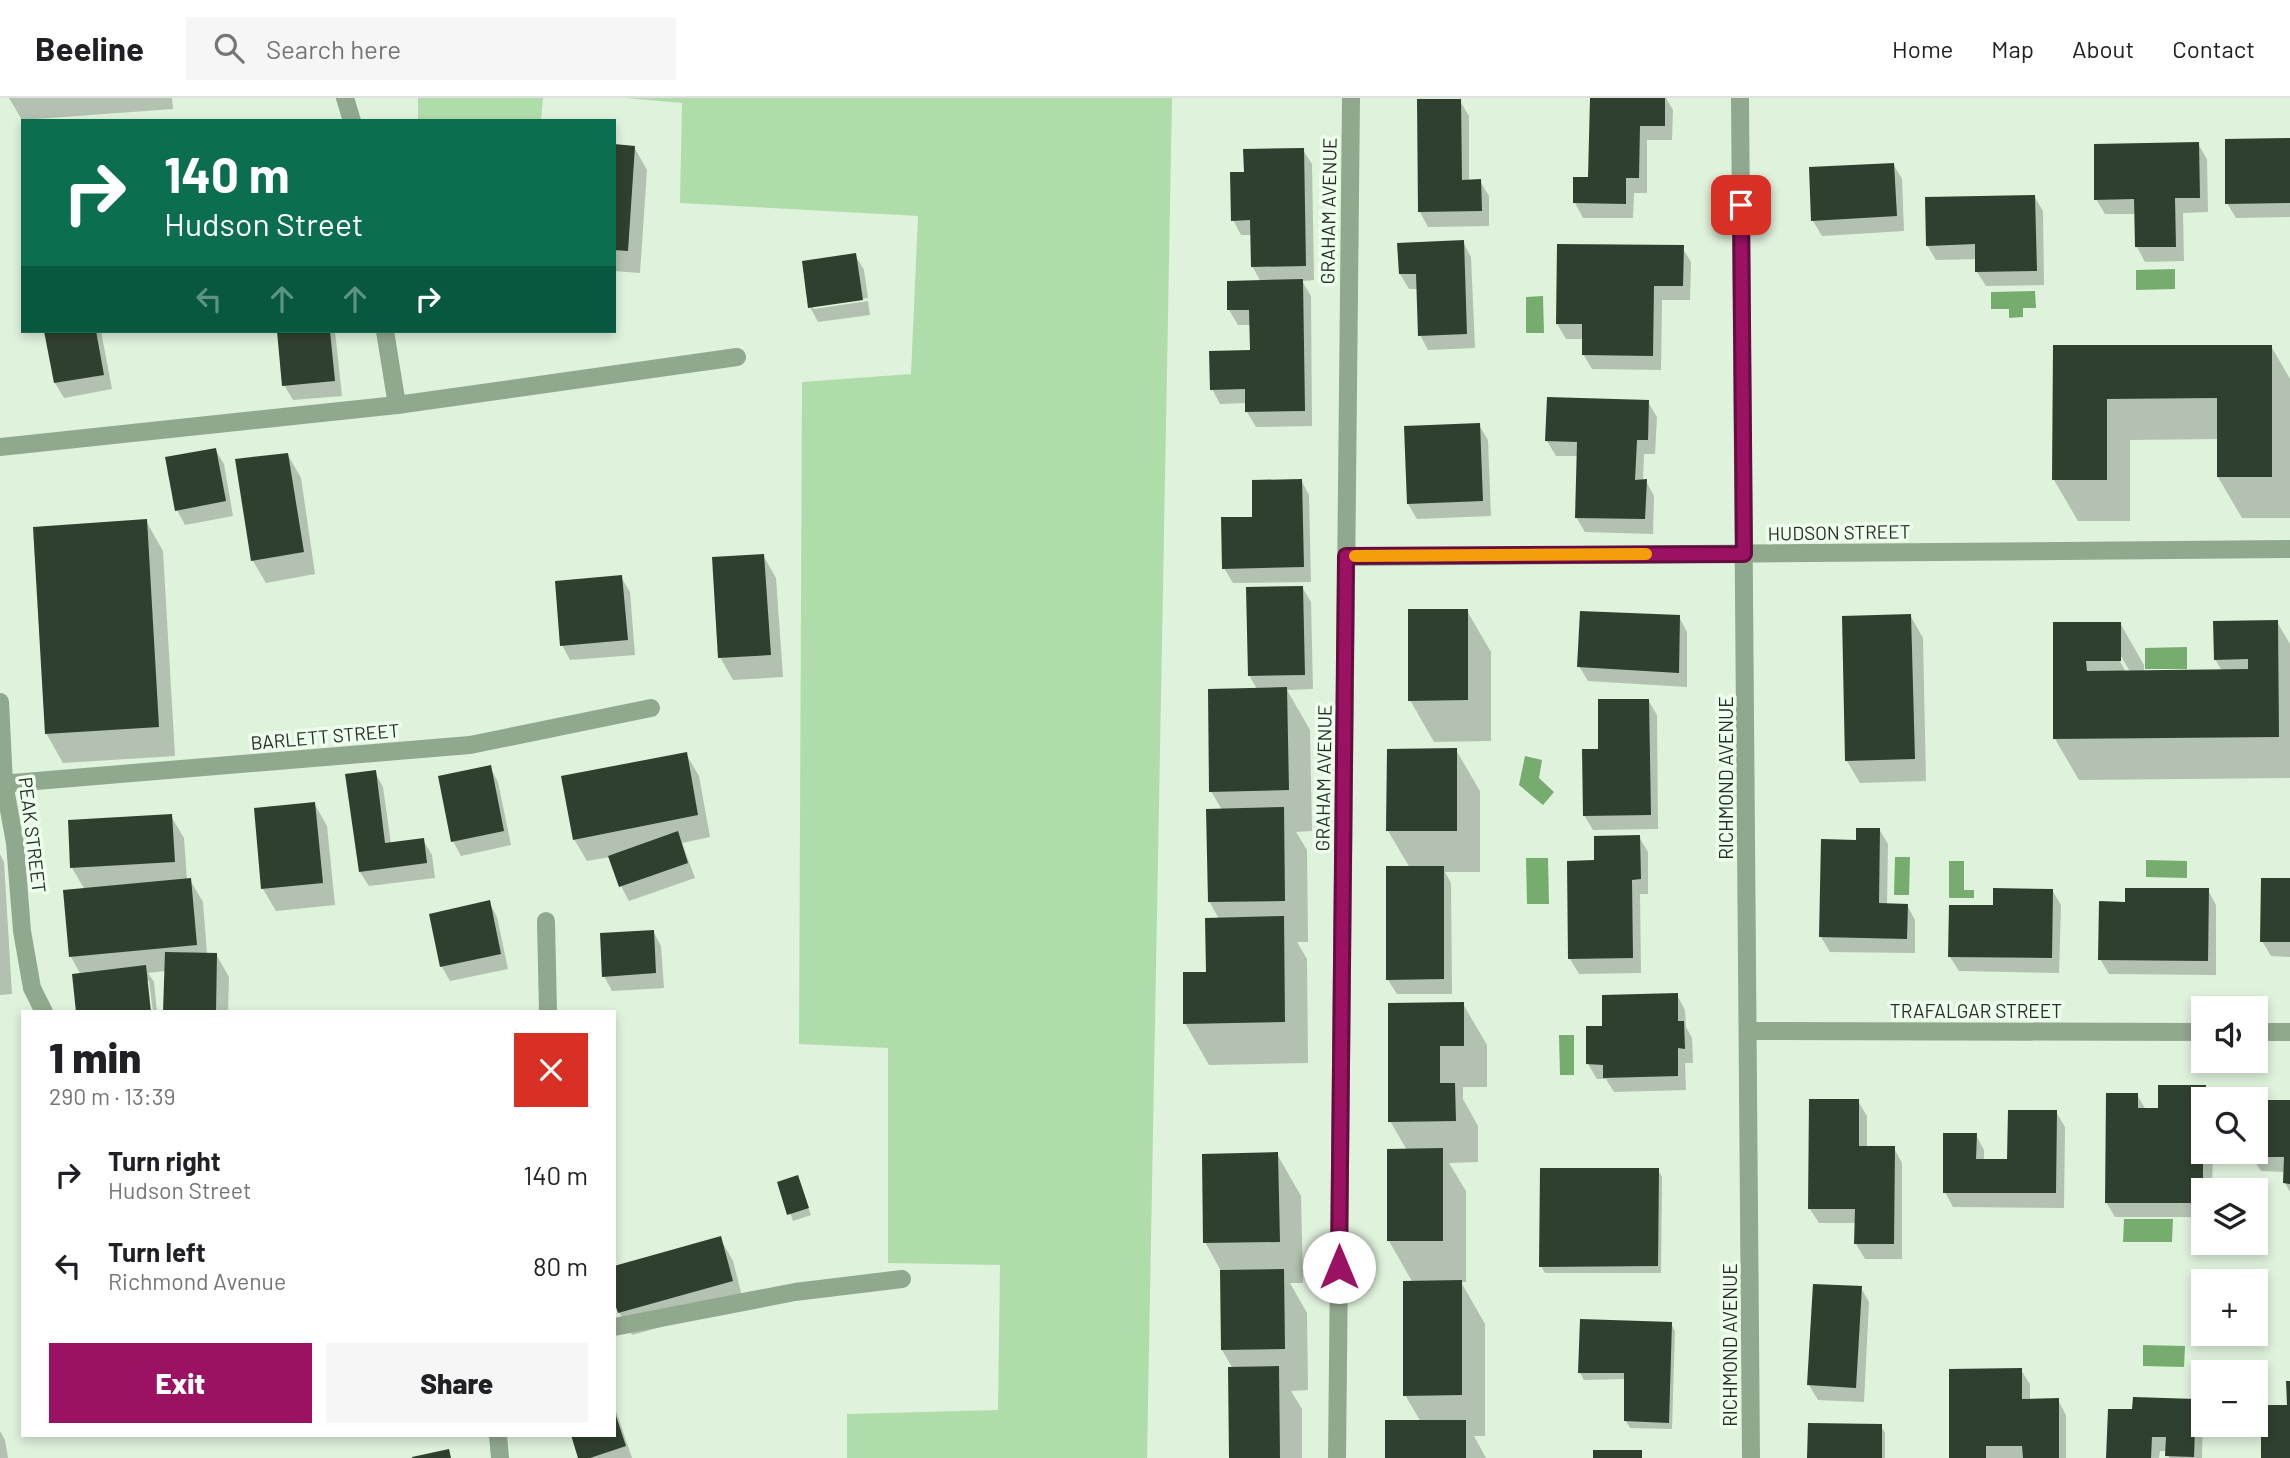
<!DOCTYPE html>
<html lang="en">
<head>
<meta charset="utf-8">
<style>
  body { margin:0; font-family:Barlow,sans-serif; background:#f6f6f6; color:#202124; height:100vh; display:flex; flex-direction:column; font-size:26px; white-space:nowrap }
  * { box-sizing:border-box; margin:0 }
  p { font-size:23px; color:#757577 }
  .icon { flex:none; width:38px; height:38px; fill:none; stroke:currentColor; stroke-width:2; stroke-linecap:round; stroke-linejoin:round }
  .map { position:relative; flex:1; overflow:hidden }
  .sheet { position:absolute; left:21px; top:912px; width:595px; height:427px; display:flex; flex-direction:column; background:#fff; border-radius:0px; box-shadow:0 4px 10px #0003 }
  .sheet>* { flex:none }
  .banner { position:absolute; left:21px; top:21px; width:595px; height:214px; border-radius:0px; box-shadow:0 4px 10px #0003; background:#0b6e4f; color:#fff; overflow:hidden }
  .fabs { position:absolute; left:2191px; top:898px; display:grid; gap:14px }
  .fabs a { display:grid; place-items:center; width:77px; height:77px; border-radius:0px; background:#fff; box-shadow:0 4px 10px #0003; font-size:35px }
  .pin { position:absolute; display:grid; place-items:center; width:60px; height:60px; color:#fff; margin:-30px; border-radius:14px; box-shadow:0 4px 10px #0006 }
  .me { position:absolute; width:77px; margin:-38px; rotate:0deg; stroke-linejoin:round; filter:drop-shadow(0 0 5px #0008) }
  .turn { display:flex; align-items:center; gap:24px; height:147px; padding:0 28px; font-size:32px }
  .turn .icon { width:91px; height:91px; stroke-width:2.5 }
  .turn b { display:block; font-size:49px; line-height:60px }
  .lanes { display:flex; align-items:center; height:66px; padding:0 28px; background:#0003; justify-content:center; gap:35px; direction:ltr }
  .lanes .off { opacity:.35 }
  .round { display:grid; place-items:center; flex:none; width:74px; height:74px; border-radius:0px; background:#f6f6f6 }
  .head { display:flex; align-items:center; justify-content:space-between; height:119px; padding:0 28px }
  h1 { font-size:42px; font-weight:800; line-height:52px }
  .cta { display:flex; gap:14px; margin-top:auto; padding:14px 28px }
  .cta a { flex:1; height:80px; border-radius:0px; background:#9b1263; color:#fff; font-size:28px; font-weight:800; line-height:80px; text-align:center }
  .cta a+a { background:#f6f6f6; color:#202124 }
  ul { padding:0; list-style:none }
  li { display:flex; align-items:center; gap:21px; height:91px; padding:0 28px }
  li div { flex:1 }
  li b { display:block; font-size:26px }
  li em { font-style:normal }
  header { display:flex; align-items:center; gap:42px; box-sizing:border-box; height:98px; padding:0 35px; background:#fff; border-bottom:2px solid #e0e0e0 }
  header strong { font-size:33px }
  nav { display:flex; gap:38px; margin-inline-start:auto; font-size:24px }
  .search { width:490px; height:63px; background:#f6f6f6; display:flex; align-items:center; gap:18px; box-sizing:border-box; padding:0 24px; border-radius:0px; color:#757577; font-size:26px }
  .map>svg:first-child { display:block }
  .green { fill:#afdda9 }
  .water { fill:#76ad6f }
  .shadow { fill:#0003; fill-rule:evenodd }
  .building { fill:#30402e }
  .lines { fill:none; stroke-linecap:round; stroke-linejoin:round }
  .lane { stroke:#90a88d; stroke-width:18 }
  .street { stroke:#90a88d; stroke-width:18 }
  .route-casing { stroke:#650c40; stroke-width:18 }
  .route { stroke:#9b1263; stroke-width:12 }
  .slow { stroke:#f59e0b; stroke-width:12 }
  .labels { text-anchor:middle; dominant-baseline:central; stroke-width:7; stroke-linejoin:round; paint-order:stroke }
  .street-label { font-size:19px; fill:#262e25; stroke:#eefeec }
</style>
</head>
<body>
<header>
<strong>Beeline</strong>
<div class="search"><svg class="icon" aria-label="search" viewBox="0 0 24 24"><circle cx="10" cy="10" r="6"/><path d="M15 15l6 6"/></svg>Search here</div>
<nav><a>Home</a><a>Map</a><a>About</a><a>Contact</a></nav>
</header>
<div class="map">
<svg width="2290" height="1360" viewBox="0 0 2290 1360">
  <rect width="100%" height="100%" fill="#dff2dc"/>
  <g class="green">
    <polygon points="418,0 543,0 541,23 418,23"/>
    <polygon points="625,0 1172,0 1147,1360 847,1360 847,1316 998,1312 1000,1167 888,1165 888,950 799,946 802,284 911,276 918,118 680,105 682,5"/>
  </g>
  <g class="water">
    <polygon points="2175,171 2175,191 2136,192 2136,172"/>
    <polygon points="2035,193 2036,210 2023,210 2023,219 2009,220 2009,211 1991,211 1991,194"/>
    <polygon points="1543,198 1544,235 1526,235 1526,199"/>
    <polygon points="2187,549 2187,571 2145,571 2145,550"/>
    <polygon points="1525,658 1542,662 1539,680 1554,694 1543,707 1519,687"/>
    <polygon points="1895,759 1910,759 1909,797 1894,797"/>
    <polygon points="1526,760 1548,760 1549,806 1527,806"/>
    <polygon points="2146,762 2187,763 2187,780 2146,779"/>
    <polygon points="1949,763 1964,763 1964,792 1974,792 1974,800 1949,800"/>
    <polygon points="1559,937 1574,937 1574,977 1560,977"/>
    <polygon points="2124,1121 2173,1121 2172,1144 2123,1144"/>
    <polygon points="2143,1247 2185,1248 2184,1269 2143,1268"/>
  </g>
  <g class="shadow">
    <polygon points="9,0 172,0 173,11 22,22"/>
    <polygon points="1591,0 1666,0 1673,12 1672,42 1647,42 1647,95 1634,95 1633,120 1583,120 1575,105 1590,81"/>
    <polygon points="1460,3 1469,18 1469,84 1480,83 1489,98 1489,128 1428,129 1420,114"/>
    <polygon points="2290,42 2290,119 2236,120 2227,105"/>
    <polygon points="2198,46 2207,61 2208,114 2183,115 2184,163 2145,164 2137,149 2136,116 2105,116 2096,101"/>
    <polygon points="614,48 634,49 647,72 640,175 614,173"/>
    <polygon points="1303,52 1312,66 1314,182 1302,183 1311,198 1312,328 1256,329 1247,314 1247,305 1220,306 1212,291 1252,253 1251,227 1238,227 1229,212 1261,184 1252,168 1252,137 1241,137 1233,122 1246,76"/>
    <polygon points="1893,66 1902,81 1904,133 1822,138 1813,123"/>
    <polygon points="2034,98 2043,113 2044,187 1986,188 1977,174 1977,161 1936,162 1927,147"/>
    <polygon points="1463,144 1471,159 1475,250 1428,252 1420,237 1418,191 1409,191 1400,176"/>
    <polygon points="1682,149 1691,164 1690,202 1662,202 1661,272 1592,271 1583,256 1584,241 1566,241 1557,226"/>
    <polygon points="855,157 864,172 868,200 813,207 813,211 868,203 870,217 818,224 810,209"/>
    <polygon points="46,233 101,233 112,291 64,300 55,285"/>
    <polygon points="279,233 335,233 342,298 293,302 284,287"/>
    <polygon points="2271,248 2290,281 2290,420 2242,420 2218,379 2219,341 2130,342 2130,423 2078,423 2054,382 2054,249"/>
    <polygon points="1648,304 1657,319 1655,356 1644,356 1643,383 1646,383 1654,398 1653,436 1585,434 1576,419 1578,358 1556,358 1547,343"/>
    <polygon points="1479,327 1488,342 1491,418 1417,421 1408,406"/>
    <polygon points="215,351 224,366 233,418 185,427 177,412"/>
    <polygon points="288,357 301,380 315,476 266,485 253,463 237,363"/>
    <polygon points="1301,382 1309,397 1311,484 1233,485 1224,470 1254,421"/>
    <polygon points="146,423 163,453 175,658 63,665 46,635"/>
    <polygon points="763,457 776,480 783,579 733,582 720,559"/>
    <polygon points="621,479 630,494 635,557 570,562 562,547"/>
    <polygon points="1302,489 1311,504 1313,591 1287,592 1310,632 1312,733 1296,734 1307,752 1308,844 1297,844 1307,861 1308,965 1209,967 1185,925 1208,876 1219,821 1209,803 1222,712 1211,693 1257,591 1249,577"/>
    <polygon points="1467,513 1491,554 1491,643 1434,644 1410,602"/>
    <polygon points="1910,517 1923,540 1926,683 1860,685 1847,663"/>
    <polygon points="1679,519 1687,534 1687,589 1588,583 1579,568"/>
    <path d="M 2277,524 L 2290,546 L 2290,680 L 2079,682 L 2055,641 L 2054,526 L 2120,525 L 2144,567 L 2144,574 L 2222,573 L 2215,561 ZM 2121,558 L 2130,574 L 2126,574 L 2118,560 Z"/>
    <polygon points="1648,602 1657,617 1658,731 1593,732 1584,717 1600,653"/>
    <polygon points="1456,652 1480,693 1480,774 1445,774 1451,785 1452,896 1397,896 1388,882 1410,770 1388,733"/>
    <polygon points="686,656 699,678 710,739 682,745 695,780 629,803 621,788 610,759 587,763 574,741"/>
    <polygon points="490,669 498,684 511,747 461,758 453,743"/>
    <polygon points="375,674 383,689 391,746 423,742 432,757 435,780 369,788 360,774"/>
    <polygon points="314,705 327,728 335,807 276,813 263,791"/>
    <polygon points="171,718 184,740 187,782 190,782 203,804 207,856 216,856 229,879 228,914 165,914 166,873 148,875 154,884 157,914 153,914 149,883 81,877 71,859 85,792 72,770"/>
    <polygon points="1879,731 1888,746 1887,807 1907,807 1915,822 1915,855 1830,854 1821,839 1857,743"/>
    <polygon points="1639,739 1648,754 1648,796 1640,796 1641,875 1579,876 1570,861 1596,764"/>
    <polygon points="0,756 4,764 12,896 0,897"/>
    <polygon points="2290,782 2290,859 2271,858 2262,843"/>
    <polygon points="2052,792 2061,807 2059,875 1959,873 1950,859"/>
    <polygon points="2208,792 2216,807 2216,877 2109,876 2100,861 2127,805"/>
    <polygon points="489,804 497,819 508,871 450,883 442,869 431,817"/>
    <polygon points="653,833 661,848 664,890 612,893 604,878"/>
    <polygon points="1677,897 1685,912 1686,929 1692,940 1693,965 1685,965 1686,992 1614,994 1606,981 1597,981 1588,966 1604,929"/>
    <polygon points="1463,906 1487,947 1487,989 1463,989 1463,1001 1478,1028 1478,1064 1449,1065 1466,1093 1466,1184 1461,1184 1485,1226 1485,1338 1474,1338 1486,1360 1387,1360 1421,1324 1405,1297 1413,1185 1389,1143 1407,1052 1390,1023"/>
    <polygon points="2205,989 2212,1001 2203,1001 2203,1054 2213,1054 2212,1092 2203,1092 2203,1119 2115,1119 2106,1104 2137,997 2146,1012 2160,1012"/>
    <polygon points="1858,1003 1867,1018 1867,1050 1894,1050 1902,1065 1902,1161 1865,1161 1856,1146 1856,1125 1819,1125 1810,1111"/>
    <polygon points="2256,1004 2290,1004 2290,1094 2285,1085 2285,1074 2261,1073 2252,1059 2252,1054 2256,1054"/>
    <polygon points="2056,1014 2065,1029 2064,1110 1953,1109 1945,1094 1976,1037 1984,1052 1984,1063 2009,1063"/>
    <polygon points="1277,1056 1301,1098 1303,1185 1290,1185 1307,1215 1308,1292 1291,1293 1302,1311 1302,1360 1231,1360 1233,1271 1222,1252 1221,1173 1205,1144"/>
    <polygon points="1658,1072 1662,1079 1661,1175 1545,1175 1541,1168"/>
    <polygon points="797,1080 811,1117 793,1123 779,1085"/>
    <polygon points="720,1140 733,1163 744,1206 632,1237 619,1214"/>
    <polygon points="1861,1190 1869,1204 1864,1304 1818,1302 1809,1287"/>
    <polygon points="1671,1226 1675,1233 1672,1331 1630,1330 1626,1323 1626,1281 1584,1282 1580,1275"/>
    <polygon points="2021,1272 2030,1286 2030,1302 2058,1302 2066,1317 2066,1360 1951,1360"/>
    <polygon points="2195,1303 2203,1317 2202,1360 2169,1360 2167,1353 2160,1353 2159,1360 2108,1360 2134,1313"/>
    <polygon points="614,1307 632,1360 580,1360 573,1337 614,1337"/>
    <polygon points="1881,1328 1885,1335 1885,1360 1809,1360"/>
    <polygon points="0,1333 5,1342 8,1360 0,1360"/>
  </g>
  <g class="building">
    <polygon points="1590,0 1665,0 1665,28 1640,28 1639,80 1626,80 1626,106 1573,105 1573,79 1588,79"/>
    <polygon points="1417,1 1461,1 1462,82 1481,81 1482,113 1418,114"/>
    <polygon points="2290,40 2290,105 2225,106 2225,41"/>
    <polygon points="2199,44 2200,100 2175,100 2176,149 2135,149 2134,101 2094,102 2094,46"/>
    <polygon points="614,46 635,48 628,153 614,152"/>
    <polygon points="1304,50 1306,168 1251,169 1250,122 1231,123 1230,74 1244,74 1243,51"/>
    <polygon points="1894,65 1897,118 1811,123 1809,69"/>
    <polygon points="2035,97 2037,173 1975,174 1975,146 1926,148 1925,99"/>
    <polygon points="1464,142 1467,236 1418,238 1416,176 1399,176 1397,145"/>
    <polygon points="1557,146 1684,147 1683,188 1654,188 1653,258 1582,257 1582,226 1556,226"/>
    <polygon points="856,155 863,202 808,210 802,163"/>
    <polygon points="1303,181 1305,313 1245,314 1245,291 1210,292 1209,253 1250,252 1249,212 1227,212 1227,183"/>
    <polygon points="44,233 96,233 104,277 54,285"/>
    <polygon points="277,233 330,233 335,283 282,288"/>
    <polygon points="2053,247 2272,247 2272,379 2217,379 2217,300 2107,301 2107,382 2052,382"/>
    <polygon points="1547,299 1649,302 1648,342 1637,342 1635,382 1647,381 1645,421 1575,420 1577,344 1545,343"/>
    <polygon points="1480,325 1483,403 1407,406 1404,328"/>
    <polygon points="216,350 226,403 175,413 165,359"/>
    <polygon points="288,355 304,454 251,463 235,361"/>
    <polygon points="1302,381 1304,469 1222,471 1221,419 1252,419 1252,382"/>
    <polygon points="147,421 159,629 45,636 33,429"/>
    <polygon points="764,456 771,557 718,560 712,459"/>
    <polygon points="622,477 628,542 560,548 555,483"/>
    <polygon points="1303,488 1305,577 1248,578 1246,489"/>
    <polygon points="1408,511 1468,511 1468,602 1408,603"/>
    <polygon points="1580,513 1680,517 1679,575 1577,569"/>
    <polygon points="1911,516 1915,661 1845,663 1842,518"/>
    <polygon points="2278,522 2279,639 2053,641 2053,524 2121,524 2121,563 2086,563 2087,573 2248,571 2248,561 2214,562 2213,523"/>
    <polygon points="1287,589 1289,692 1209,694 1208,591"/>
    <polygon points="1598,601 1649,601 1651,717 1583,718 1582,651 1598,651"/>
    <polygon points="1457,650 1457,733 1386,733 1387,651"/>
    <polygon points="687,654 698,717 573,742 561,678"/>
    <polygon points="491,667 504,733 451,744 438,678"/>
    <polygon points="376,672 385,745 424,740 427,765 359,774 345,676"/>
    <polygon points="315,704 323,785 261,791 254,710"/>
    <polygon points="1284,709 1285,803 1208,804 1206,711"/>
    <polygon points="172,716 175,764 70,770 68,722"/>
    <polygon points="1856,730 1880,730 1879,805 1908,806 1907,841 1819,839 1821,741 1856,742"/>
    <polygon points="678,733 688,765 619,789 608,758"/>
    <polygon points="1640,737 1641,781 1632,782 1633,860 1568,861 1567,763 1594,762 1594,738"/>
    <polygon points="1386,768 1444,768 1444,881 1386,882"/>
    <polygon points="191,780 197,847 69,859 63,792"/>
    <polygon points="2261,780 2290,780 2290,844 2260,844"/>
    <polygon points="1993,790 2053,791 2052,860 1948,859 1949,807 1993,807"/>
    <polygon points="2125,790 2209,790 2208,863 2098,862 2099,803 2125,804"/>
    <polygon points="490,802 501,856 440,869 429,816"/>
    <polygon points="1284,818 1285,924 1183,926 1183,874 1206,874 1205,820"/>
    <polygon points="654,832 656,875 602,879 600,835"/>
    <polygon points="165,854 217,855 216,914 163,914"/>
    <polygon points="146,867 151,914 76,914 72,876"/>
    <polygon points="1678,895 1678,923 1684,923 1685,951 1678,950 1678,978 1603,980 1603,967 1586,966 1586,928 1602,928 1602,897"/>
    <polygon points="1464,904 1464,948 1440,948 1440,985 1455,985 1456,1023 1388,1024 1388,905"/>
    <polygon points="2158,987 2206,987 2205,1001 2203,1001 2203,1105 2105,1105 2106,995 2138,995 2138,1010 2158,1010"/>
    <polygon points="1809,1001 1859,1001 1859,1048 1895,1048 1894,1146 1854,1146 1855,1111 1808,1111"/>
    <polygon points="2256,1002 2290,1002 2290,1086 2283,1085 2284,1059 2250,1059 2251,1054 2256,1054"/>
    <polygon points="2008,1012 2057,1012 2056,1095 1943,1095 1943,1035 1977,1035 1976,1061 2007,1061"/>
    <polygon points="1443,1050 1443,1143 1387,1143 1387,1051"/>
    <polygon points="1278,1054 1280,1144 1203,1145 1202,1056"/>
    <polygon points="1540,1070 1659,1070 1658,1168 1539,1169"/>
    <polygon points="798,1077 809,1110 787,1117 777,1084"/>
    <polygon points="721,1138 733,1183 618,1215 614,1203 614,1168"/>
    <polygon points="1284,1171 1285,1251 1221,1252 1220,1172"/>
    <polygon points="1462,1182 1462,1297 1403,1298 1403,1183"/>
    <polygon points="1813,1186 1862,1188 1856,1290 1807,1287"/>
    <polygon points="1580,1221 1672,1224 1669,1325 1624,1323 1624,1275 1578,1275"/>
    <polygon points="1279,1268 1280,1360 1229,1360 1228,1269"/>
    <polygon points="2022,1270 2022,1301 2059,1300 2059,1360 2023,1360 2022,1348 1986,1348 1986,1360 1949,1360 1949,1271"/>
    <polygon points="2286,1283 2290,1283 2290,1360 2261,1360 2261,1307 2287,1307"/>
    <polygon points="2133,1299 2196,1301 2194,1359 2165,1358 2166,1339 2152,1339 2151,1360 2106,1360 2108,1311 2132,1311"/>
    <polygon points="615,1315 626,1348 590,1360 578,1360 571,1337 614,1337"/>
    <rect x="1385" y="1322" width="81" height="38"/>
    <polygon points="1808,1325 1882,1326 1882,1360 1807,1360"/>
    <polygon points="449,1351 451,1360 412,1360 412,1359"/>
    <rect x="1593" y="1352" width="49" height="8"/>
  </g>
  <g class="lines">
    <polyline class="lane" points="614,1229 795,1194 902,1181"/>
    <g class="street">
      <polyline points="345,0 352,23"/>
      <polyline points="1740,0 1751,1360"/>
      <polyline points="385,233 397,307"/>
      <polyline points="0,349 397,307 737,259"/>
      <polyline points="1346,459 2290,451"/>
      <polyline points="0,604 4,685 15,745 22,833 32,890 44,914"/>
      <polyline points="0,686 470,647 651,610"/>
      <polyline points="546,823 548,914"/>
      <polyline points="1748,933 2203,934"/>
      <polyline points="2256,934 2290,934"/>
      <polyline points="498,1337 500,1360"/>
      <polyline points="1337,1360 1351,0"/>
    </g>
  </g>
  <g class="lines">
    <g class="route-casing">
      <polyline id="route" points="1339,1169 1346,458 1744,456 1741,107"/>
    </g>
    <use href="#route" class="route"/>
    <polyline class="slow" points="1355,458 1646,456"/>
  </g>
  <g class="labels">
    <g class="street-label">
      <text transform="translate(1328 113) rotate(-89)">GRAHAM AVENUE</text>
      <text transform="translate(1839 434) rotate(-1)">HUDSON STREET</text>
      <text transform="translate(325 638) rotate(-5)">BARLETT STREET</text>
      <text transform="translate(1323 680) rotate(-89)">GRAHAM AVENUE</text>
      <text transform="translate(1725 680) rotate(-90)">RICHMOND AVENUE</text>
      <text transform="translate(33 737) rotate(83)">PEAK STREET</text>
      <text x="1976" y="912">TRAFALGAR STREET</text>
      <text transform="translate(1729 1247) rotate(-90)">RICHMOND AVENUE</text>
    </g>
  </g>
</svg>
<div class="fabs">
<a><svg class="icon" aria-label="sound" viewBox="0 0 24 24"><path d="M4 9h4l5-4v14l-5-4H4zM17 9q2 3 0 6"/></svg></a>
<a><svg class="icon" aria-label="search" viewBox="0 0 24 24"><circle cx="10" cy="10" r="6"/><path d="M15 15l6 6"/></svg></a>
<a><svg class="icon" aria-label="layers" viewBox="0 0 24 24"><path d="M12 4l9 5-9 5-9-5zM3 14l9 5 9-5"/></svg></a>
<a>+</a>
<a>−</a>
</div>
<div class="pin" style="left:1741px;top:107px;background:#d93025"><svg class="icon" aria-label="arrive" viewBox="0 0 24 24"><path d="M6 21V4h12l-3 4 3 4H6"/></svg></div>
<svg class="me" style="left:1339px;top:1169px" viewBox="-20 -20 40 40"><circle r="19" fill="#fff"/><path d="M0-13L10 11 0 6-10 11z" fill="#9b1263"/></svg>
<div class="banner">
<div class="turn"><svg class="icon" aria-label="right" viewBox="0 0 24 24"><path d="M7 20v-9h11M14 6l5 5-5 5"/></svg><div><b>140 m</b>Hudson Street</div></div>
<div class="lanes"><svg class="icon off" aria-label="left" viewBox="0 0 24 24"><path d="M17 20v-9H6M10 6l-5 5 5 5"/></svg><svg class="icon off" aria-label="ahead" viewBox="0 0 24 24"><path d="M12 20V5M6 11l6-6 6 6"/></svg><svg class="icon off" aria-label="ahead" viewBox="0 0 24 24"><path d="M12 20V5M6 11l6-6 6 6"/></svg><svg class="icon" aria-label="right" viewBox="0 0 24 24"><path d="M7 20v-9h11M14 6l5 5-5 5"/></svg></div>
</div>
<section class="sheet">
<div class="head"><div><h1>1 min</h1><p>290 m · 13:39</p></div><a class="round" style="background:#d93025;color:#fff"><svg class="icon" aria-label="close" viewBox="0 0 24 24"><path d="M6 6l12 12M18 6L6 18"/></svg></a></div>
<ul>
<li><svg class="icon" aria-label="right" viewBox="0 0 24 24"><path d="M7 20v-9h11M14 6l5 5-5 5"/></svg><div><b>Turn right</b><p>Hudson Street</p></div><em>140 m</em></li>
<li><svg class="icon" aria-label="left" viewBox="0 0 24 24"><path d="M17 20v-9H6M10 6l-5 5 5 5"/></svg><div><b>Turn left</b><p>Richmond Avenue</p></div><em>80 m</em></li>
</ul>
<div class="cta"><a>Exit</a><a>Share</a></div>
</section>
</div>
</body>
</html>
